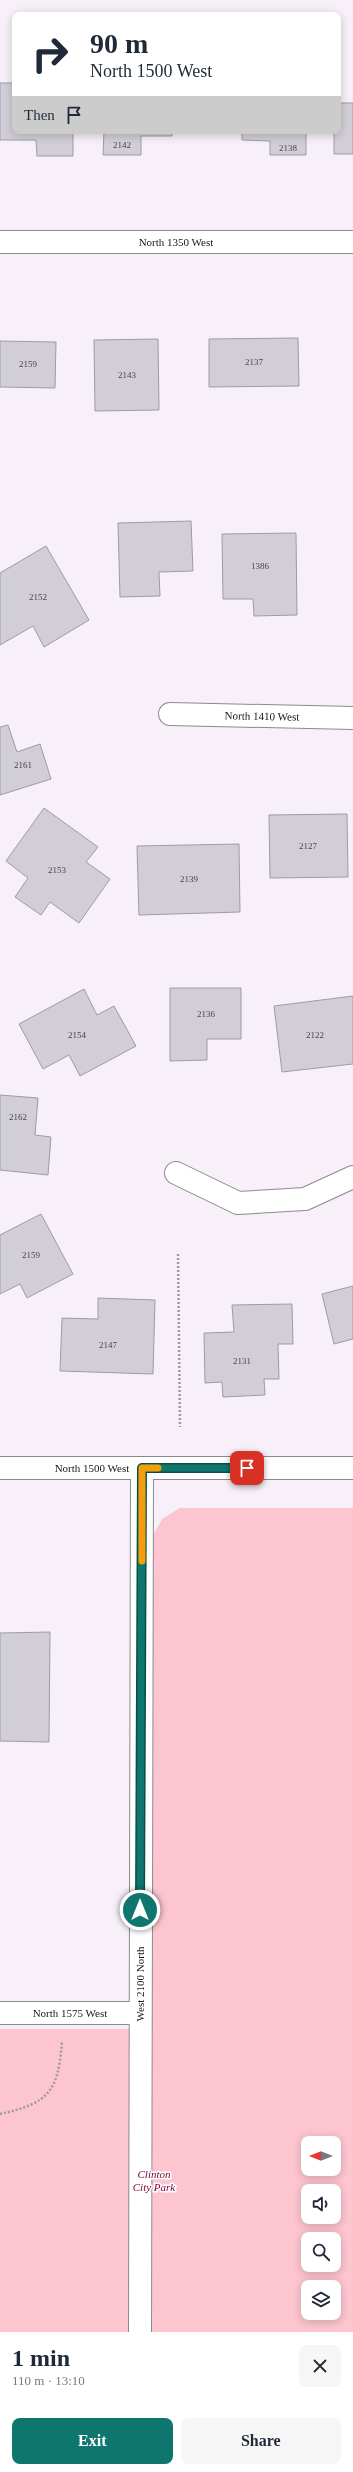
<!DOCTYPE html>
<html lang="en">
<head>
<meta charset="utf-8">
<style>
  body { margin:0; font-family:Georgia,serif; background:#f6f6f7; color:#1f2937; height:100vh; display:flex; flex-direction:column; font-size:15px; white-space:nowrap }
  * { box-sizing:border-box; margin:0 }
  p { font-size:13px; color:#747a83 }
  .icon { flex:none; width:22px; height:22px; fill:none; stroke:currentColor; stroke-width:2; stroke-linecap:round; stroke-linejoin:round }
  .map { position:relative; height:2332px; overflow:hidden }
  .drawer { display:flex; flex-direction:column; background:#fff; flex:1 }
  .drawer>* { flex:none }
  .top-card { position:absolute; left:12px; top:12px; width:329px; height:122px; border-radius:8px; box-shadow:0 2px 10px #0003; background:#fff; color:#1f2937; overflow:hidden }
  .needle { width:26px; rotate:270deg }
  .tools { position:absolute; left:301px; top:2136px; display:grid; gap:8px }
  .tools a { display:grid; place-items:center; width:40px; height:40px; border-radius:8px; background:#fff; box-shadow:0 2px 10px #0003; font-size:20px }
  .pin { position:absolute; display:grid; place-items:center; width:34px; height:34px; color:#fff; margin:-17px; border-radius:8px; box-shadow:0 2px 6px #0006 }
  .me { position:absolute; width:44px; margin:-22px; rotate:0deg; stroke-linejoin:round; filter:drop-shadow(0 0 3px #0008) }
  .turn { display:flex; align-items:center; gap:14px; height:84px; padding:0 12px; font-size:18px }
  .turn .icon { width:52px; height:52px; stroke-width:2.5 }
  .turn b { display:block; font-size:28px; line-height:34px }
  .then { display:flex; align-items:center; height:38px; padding:0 12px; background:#0003; gap:8px; font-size:15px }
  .round { display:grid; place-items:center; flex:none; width:42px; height:42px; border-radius:8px; background:#f6f6f7 }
  .head { display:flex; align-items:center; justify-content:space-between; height:68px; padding:0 12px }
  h1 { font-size:24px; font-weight:700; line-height:30px }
  .button { display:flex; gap:8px; margin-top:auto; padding:8px 12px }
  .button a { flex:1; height:46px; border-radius:8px; background:#0f766e; color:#fff; font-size:16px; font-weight:700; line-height:46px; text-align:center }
  .button a+a { background:#f6f6f7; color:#1f2937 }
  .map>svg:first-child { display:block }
  .green { fill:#fcc5cf; fill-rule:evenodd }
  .building { fill:#d1ced8; stroke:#9e9ba4 }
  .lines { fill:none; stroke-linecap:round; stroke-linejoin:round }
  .street-casing { stroke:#8f8890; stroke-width:24 }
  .secondary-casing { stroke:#8f8890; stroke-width:24 }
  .path { stroke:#9f9aa0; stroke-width:2.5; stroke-dasharray:2 2; stroke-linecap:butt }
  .street { stroke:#fff; stroke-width:22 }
  .secondary { stroke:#fff; stroke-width:22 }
  .route-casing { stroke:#0a4d48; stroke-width:10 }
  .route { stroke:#0f766e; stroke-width:7 }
  .slow { stroke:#f59e0b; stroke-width:7 }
  .labels { text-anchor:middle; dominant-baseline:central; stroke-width:3; stroke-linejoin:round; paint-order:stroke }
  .number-label { font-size:9px; fill:#474549 }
  .street-label { font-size:11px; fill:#191719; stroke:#fff }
  .park-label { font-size:11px; font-style:italic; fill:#7d0136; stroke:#fff }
</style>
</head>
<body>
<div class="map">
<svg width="353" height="2332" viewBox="0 0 353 2332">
  <rect width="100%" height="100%" fill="#f7f0f8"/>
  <path class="green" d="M 180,1508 L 353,1508 L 353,2332 L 0,2332 L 0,2029 L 150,2029 L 150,1541 L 162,1519 ZM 308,2143 L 334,2143 L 334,2169 L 308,2169 ZM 308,2191 L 334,2191 L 334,2217 L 308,2217 ZM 308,2239 L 334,2239 L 334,2265 L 308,2265 ZM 308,2287 L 334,2287 L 334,2313 L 308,2313 Z"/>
  <g class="building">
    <polygon points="0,83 15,83 15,131 73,131 73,156 37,156 36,140 0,140"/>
    <polygon points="338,103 353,103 353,154 334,154 334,131 338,131"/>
    <polygon points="104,131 172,131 172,136 141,136 141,155 103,155"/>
    <polygon points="242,131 306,131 306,155 270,155 270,141 242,140"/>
    <polygon points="298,338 299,386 209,387 209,339"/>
    <polygon points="158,339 159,410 95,411 94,340"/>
    <polygon points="0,341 56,342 55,388 0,387"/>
    <polygon points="191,521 193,571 159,572 160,596 120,597 118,523"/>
    <polygon points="296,533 297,615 254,616 253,599 223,599 222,534"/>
    <polygon points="46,546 89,620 44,647 33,626 0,645 0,573"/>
    <polygon points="8,725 17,752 40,744 51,779 0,795 0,727"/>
    <polygon points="44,808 98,847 86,862 110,879 79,923 50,902 41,915 15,897 28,878 6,861"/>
    <polygon points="347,814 348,877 270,878 269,815"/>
    <polygon points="239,844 240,912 139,915 137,846"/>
    <polygon points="170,988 241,988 241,1039 207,1039 207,1060 170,1061"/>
    <polygon points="84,989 97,1015 114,1006 136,1046 80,1076 69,1055 43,1069 19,1024"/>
    <polygon points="353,996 353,1064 282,1072 274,1006"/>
    <polygon points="0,1095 38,1098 35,1135 51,1137 48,1175 0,1170"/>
    <polygon points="41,1214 73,1274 27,1298 20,1284 0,1294 0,1235"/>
    <polygon points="353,1286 353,1339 334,1344 322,1294"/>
    <polygon points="98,1298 155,1300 153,1374 60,1371 62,1318 98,1319"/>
    <polygon points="292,1304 293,1344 278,1344 279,1379 264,1379 265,1395 223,1397 222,1382 205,1383 204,1333 234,1332 232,1305"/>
    <polygon points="50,1632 49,1742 0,1741 0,1633"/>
  </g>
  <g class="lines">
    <g class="street-casing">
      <g id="street">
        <polyline points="0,242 353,242"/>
        <polyline points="170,714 353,718"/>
        <polyline points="176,1173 238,1203 305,1199 353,1177"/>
        <polyline points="0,2013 140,2013"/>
        <polyline points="140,2332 142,1468"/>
      </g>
    </g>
    <g class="secondary-casing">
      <polyline id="secondary" points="0,1468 353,1468"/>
    </g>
    <g class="path">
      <polyline points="178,1254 180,1427"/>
      <path d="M 0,2114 C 50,2103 58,2091 62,2042"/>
    </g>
    <use href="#street" class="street"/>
    <use href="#secondary" class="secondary"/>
  </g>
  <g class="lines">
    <g class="route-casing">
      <polyline id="route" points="140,1910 142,1468 247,1468"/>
    </g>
    <use href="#route" class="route"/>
    <polyline class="slow" points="142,1561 142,1468 158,1468"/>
  </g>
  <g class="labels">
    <g class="number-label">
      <text x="122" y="145">2142</text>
      <text x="288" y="148">2138</text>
      <text x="254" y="362">2137</text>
      <text x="28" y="364">2159</text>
      <text x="127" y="375">2143</text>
      <text x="260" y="566">1386</text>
      <text x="38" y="597">2152</text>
      <text x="23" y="765">2161</text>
      <text x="308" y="846">2127</text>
      <text x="57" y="870">2153</text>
      <text x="189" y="879">2139</text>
      <text x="206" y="1014">2136</text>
      <text x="77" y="1035">2154</text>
      <text x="315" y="1035">2122</text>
      <text x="18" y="1117">2162</text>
      <text x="31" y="1255">2159</text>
      <text x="108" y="1345">2147</text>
      <text x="242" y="1361">2131</text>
    </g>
    <g class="street-label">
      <text x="176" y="242">North 1350 West</text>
      <text transform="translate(262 716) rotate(1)">North 1410 West</text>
      <text x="92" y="1468">North 1500 West</text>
      <text transform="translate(140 1984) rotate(-90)">West 2100 North</text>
      <text x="70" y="2013">North 1575 West</text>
    </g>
    <g class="park-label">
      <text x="154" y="2174">Clinton<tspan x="154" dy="13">City Park</tspan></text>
    </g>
  </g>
</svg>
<div class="tools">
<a><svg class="needle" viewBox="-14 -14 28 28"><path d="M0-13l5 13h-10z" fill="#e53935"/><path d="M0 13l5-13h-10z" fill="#747a83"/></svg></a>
<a><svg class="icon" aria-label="sound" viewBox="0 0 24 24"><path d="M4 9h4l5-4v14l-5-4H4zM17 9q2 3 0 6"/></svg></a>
<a><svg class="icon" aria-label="search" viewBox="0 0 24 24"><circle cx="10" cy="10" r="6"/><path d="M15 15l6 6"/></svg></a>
<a><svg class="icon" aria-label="layers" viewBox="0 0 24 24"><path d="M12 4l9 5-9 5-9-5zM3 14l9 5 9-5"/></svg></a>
</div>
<div class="pin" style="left:247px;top:1468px;background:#d93025"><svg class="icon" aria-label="arrive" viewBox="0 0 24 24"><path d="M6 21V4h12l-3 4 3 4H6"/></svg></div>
<svg class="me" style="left:140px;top:1910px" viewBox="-20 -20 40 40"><circle r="17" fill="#0f766e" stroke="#fff" stroke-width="3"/><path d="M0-11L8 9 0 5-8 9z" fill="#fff"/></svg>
<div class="top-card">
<div class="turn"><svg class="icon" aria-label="right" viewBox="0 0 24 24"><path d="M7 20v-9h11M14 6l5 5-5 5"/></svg><div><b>90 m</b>North 1500 West</div></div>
<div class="then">Then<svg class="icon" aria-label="arrive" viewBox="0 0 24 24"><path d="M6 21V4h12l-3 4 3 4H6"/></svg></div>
</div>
</div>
<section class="drawer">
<div class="head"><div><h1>1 min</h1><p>110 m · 13:10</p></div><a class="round"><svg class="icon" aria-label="close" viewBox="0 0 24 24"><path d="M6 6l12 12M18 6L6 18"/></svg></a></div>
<div class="button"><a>Exit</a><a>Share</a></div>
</section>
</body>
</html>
